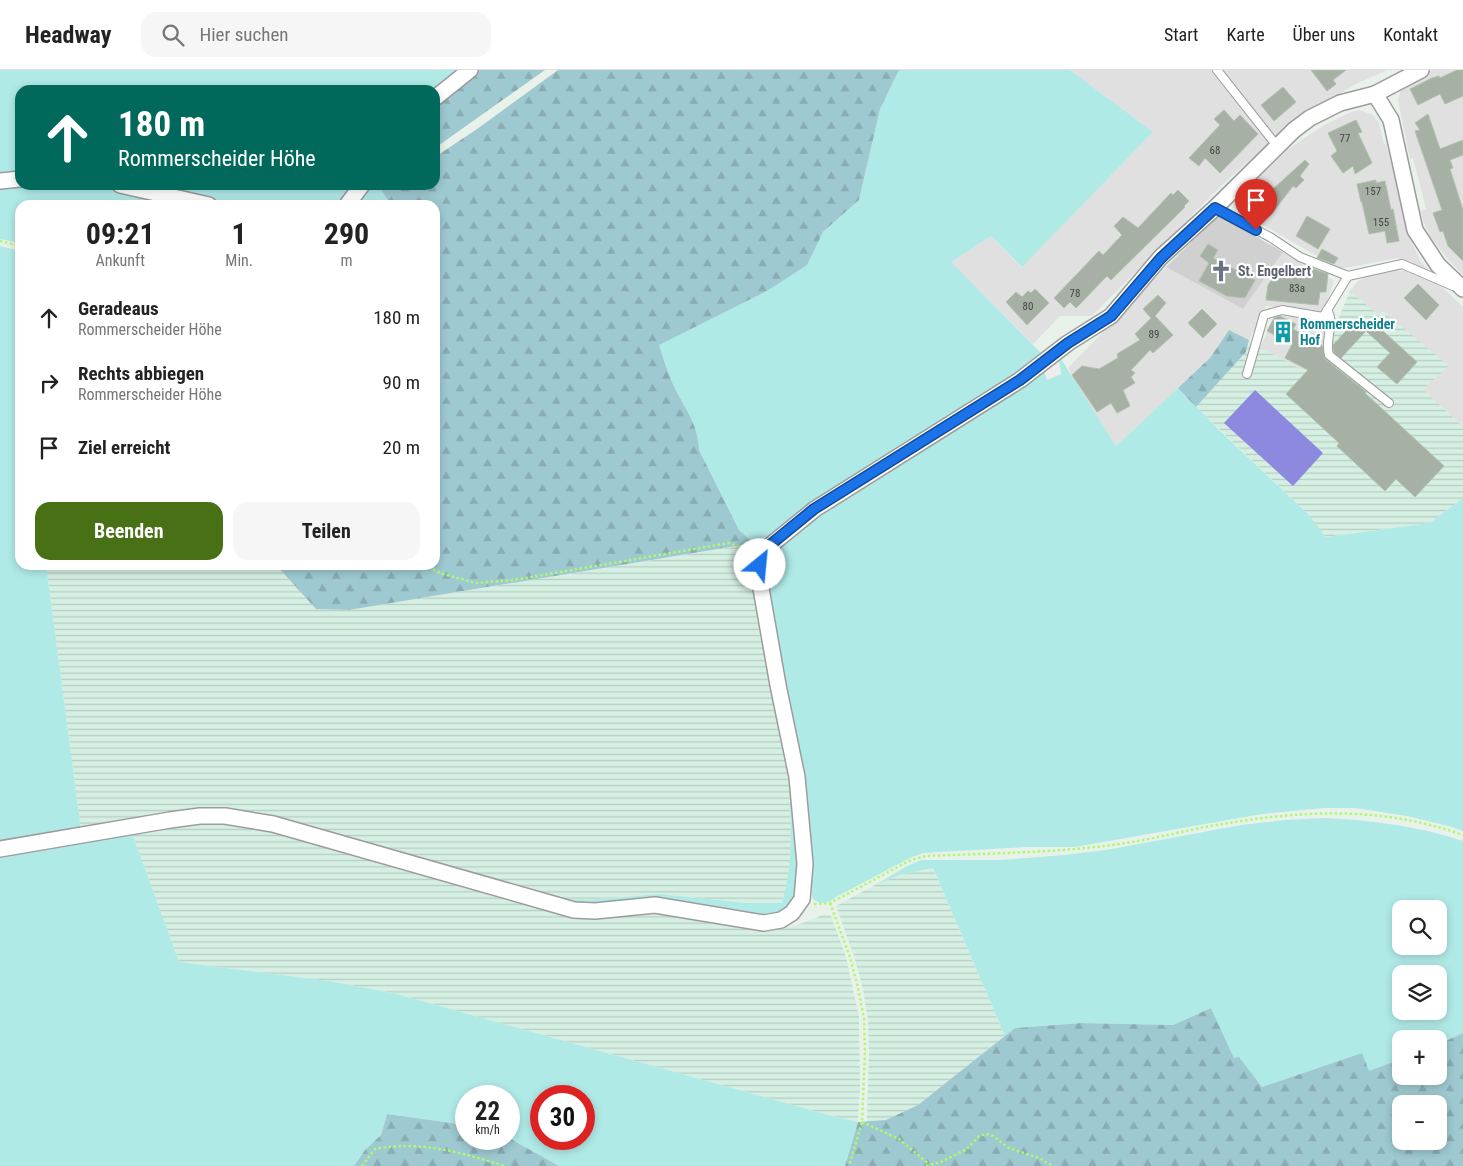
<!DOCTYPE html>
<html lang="de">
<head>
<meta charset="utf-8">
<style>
  body { margin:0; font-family:"Roboto Condensed",sans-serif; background:#f6f6f6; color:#222; height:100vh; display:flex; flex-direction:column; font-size:19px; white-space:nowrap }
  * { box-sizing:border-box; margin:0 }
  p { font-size:16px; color:#767676 }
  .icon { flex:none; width:28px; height:28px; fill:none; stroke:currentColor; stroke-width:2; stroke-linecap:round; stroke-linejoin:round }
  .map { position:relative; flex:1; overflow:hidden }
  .sheet { position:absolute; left:15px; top:130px; width:425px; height:370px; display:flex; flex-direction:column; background:#fff; border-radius:15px; box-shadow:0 2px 8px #0003 }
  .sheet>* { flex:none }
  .top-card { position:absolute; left:15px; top:15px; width:425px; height:105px; border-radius:15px; box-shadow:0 2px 8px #0003; background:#00695c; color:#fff; overflow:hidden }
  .controls { position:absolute; left:1392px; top:830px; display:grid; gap:10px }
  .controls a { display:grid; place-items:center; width:55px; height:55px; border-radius:10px; background:#fff; box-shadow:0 2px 8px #0003; font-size:25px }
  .speed { position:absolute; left:455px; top:1015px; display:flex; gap:10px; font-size:25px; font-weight:700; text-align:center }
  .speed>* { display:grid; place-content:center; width:65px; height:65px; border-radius:50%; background:#fff; box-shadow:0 2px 8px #0003; line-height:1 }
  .speed small { font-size:12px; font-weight:400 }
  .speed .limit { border:8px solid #d22; background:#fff; color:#111 }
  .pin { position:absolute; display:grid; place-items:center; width:42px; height:42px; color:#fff; margin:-51px -21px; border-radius:50% 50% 50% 0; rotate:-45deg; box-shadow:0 0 5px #0007 }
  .pin .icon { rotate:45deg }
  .me { position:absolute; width:55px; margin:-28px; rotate:28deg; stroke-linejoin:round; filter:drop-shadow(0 0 4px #0008) }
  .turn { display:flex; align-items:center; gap:18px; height:105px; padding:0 20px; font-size:22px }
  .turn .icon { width:65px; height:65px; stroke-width:2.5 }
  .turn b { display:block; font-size:35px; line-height:42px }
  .eta { display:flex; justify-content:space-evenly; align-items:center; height:85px; text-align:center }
  .eta b { font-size:30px; font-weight:700; line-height:35px }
  .button { display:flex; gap:10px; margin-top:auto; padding:10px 20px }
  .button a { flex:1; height:58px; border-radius:15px; background:#487014; color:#fff; font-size:20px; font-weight:700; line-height:58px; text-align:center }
  .button a+a { background:#f6f6f6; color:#222 }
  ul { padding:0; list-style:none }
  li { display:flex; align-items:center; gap:15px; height:65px; padding:0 20px }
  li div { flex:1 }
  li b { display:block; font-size:19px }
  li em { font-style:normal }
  header { display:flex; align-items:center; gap:30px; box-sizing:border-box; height:70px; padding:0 25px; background:#fff; border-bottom:1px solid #e0e0e0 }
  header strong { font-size:24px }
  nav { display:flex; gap:28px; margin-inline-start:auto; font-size:18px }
  .search { width:350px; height:45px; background:#f6f6f6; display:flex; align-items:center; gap:12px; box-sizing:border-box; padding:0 18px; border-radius:15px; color:#767676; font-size:19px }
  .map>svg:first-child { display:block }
  .residential { fill:#dfe0df }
  .religious { fill:#d0d0d0 }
  .farmland { fill:url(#farmland-rules) }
  .grass { fill:#b0eae7; fill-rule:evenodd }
  .forest { fill:url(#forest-firs); fill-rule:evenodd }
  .pitch { fill:#8d89df }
  .parking { fill:#eee }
  .building { fill:#a6b0a4; stroke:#aec3ab }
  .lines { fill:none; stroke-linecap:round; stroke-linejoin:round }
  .lane-casing { stroke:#9c9c9c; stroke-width:10 }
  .street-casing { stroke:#9c9c9c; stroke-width:18 }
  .path { stroke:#b0f873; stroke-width:2.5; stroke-dasharray:2.5 2.5; stroke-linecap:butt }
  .lane { stroke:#fff; stroke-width:8 }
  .street { stroke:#fff; stroke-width:15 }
  .route-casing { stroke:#114b97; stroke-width:12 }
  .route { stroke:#1a73e8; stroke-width:9 }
  .labels { text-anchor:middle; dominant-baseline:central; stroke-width:4.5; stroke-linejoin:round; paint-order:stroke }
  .number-label { font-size:11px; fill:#434642 }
  .worship-label { font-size:14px; font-weight:bold; fill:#5b616d; stroke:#fff; text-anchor:start }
  .culture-label { font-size:14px; font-weight:bold; fill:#0d838f; stroke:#fff; text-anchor:start }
</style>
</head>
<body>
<header>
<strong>Headway</strong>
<div class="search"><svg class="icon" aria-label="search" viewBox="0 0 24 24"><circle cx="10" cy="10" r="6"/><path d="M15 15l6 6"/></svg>Hier suchen</div>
<nav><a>Start</a><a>Karte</a><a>Über uns</a><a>Kontakt</a></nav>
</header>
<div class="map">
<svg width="1463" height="1096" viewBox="0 0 1463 1096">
  <defs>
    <pattern id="farmland-rules" width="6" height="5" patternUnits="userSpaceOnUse" patternTransform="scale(1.25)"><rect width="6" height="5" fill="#d5efe3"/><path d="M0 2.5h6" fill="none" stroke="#b7cdc2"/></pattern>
    <pattern id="forest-firs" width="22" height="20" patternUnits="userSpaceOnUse" patternTransform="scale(1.25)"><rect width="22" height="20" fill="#9ec9d0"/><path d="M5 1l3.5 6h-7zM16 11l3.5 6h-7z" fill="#88acb2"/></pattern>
  </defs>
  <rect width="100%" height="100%" fill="#e9f2ea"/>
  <g class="residential">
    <polygon points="1070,0 1387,0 1358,13 1298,47 1223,114 1092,246 1060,246 1033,274 950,192 991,166 1021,197 1153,62"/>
    <polygon points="1432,0 1463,0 1463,205 1447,188 1430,166 1423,150 1421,141 1426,139 1413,88 1410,89 1398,30 1402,16"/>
    <polygon points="1360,40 1373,45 1379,53 1384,74 1386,73 1410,169 1421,192 1430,202 1398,188 1340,199 1242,143 1238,138 1237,132 1240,125 1287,80 1324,55 1351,42"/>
    <polygon points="1283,182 1334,211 1323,242 1266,236 1249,270 1229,260 1210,288 1116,376 1077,316 1068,298 1166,197 1243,239"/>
    <polygon points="1394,200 1405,201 1442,217 1463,237 1463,357 1423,319 1448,296 1383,241 1379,245 1350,221 1358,211 1366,206"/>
    <polygon points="1284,246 1320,251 1326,257 1326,262 1321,275 1305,301 1260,278 1273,249"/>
  </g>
  <polygon class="religious" points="1219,145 1283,182 1243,239 1166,197"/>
  <g class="farmland">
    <polygon points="1350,221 1379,245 1383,241 1449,296 1423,319 1463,357 1463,428 1430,453 1326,467 1308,444 1196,337 1246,282 1249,272 1305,301 1329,261 1333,249 1337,252"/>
    <polygon points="738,476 754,491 788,694 792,779 787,815 782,833 746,833 659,824 586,830 551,829 277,749 81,760 46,495 276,495 316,539 349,540"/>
    <polygon points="206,750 243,753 325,777 335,777 453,809 630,844 685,845 709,853 732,857 759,859 785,858 803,853 825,844 831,846 846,887 859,947 860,1017 858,1052 832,1046 393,923 328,911 179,892 132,763"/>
    <polygon points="933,798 1005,966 918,1035 886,1050 867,1052 869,982 868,950 863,919 854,886 836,836 875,815 902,804"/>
  </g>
  <g class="grass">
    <polygon points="0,0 456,0 432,20 20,20 20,104 0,106"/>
    <path d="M 899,0 L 1070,0 L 1153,62 L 1022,197 L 991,166 L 951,192 L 1045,287 L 788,456 L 754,473 L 739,460 L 699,380 C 698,352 683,336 672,312 C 667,300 663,287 658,275 L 767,221 L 807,194 L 823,162 L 859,130 L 880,39 Z"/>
    <polygon points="0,114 104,115 197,135 20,135 20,173 0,169"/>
    <polygon points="142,115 357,115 339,135 229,135"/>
    <polygon points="368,115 378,115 391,135 352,135"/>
    <polygon points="0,176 20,181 20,495 46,495 81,760 0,774"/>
    <path d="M 1061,289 L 1116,376 L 1178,318 L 1219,360 L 1308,444 L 1326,467 L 1430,453 L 1463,428 L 1463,761 L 1448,756 L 1407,746 L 1355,738 L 1324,738 L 1262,744 L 1075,777 L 1026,777 L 923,783 L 910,788 L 836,827 C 828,834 819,835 812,828 L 812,796 L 765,517 C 765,512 765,506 765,501 C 769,473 799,458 820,443 L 1044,300 L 1061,304 L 1059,292 Z"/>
    <path d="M 789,715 L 795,729 L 802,791 L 795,828 L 785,841 L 772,846 L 757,846 L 572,835 L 551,829 L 586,830 L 659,824 L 746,833 L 782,833 C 794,791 791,758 789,715 Z"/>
    <path d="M 1324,748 C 1371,750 1418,756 1463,771 L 1463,963 L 1439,974 L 1439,969 L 1401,969 L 1401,989 L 1369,1002 L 1362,983 L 1262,1017 L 1239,988 L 1234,988 L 1211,938 L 1173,955 L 1081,953 L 1015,958 L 1005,966 L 933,798 L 902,804 L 875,815 L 907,796 L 921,790 L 1001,790 L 1064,785 L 1106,780 L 1241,755 L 1284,750 ZM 1401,839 L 1439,839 L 1439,876 L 1401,876 ZM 1401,904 L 1439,904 L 1439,941 L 1401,941 Z"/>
    <path d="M 132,763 L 179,892 L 328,911 L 393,923 L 832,1046 L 858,1052 L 845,1096 L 559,1096 L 509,1068 L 509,1026 L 466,1026 L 466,1055 L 387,1044 L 381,1065 L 365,1080 L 354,1096 L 0,1096 L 0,784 ZM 541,1026 L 584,1026 L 584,1069 L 541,1069 Z"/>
  </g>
  <g class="forest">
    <polygon points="477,0 545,0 435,78 435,35"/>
    <path d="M 558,0 L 899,0 L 880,39 L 859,130 L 823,162 L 807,195 L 767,221 L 659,275 C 663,288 667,300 672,312 C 683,337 698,351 699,380 L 739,460 L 754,473 L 349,540 L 316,539 L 276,495 L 435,495 L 435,135 L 391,135 L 378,115 L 435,115 L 435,87 L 477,59 Z"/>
    <polygon points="1229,260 1249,270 1246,282 1196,337 1178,318 1210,288"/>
    <path d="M 1211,938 L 1234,988 L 1239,987 L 1262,1017 L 1362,983 L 1369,1001 L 1401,989 L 1401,1006 L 1439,1006 L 1439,974 L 1463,963 L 1463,1096 L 845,1096 L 858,1052 L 886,1050 L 918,1035 L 1015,958 L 1081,953 L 1173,955 ZM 1401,1034 L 1439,1034 L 1439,1071 L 1401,1071 Z"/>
    <polygon points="387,1044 466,1055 466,1069 509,1068 559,1096 354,1096 365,1080 381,1065"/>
  </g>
  <polygon class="pitch" points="1255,320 1323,383 1293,416 1224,353"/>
  <polygon class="parking" points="1059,292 1061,304 1047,310 1044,300"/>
  <g class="building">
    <polygon points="1311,0 1346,0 1333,10 1336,14 1327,21"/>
    <polygon points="1457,0 1463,0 1463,26 1445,34 1440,24 1418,35 1410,19 1432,8 1439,6 1440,8"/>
    <polygon points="1283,17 1296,32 1274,51 1261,35"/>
    <polygon points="1224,40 1234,51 1240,45 1258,64 1220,103 1205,88 1199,96 1189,88 1220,55 1214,49"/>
    <polygon points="1428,44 1440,79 1463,70 1463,85 1450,90 1453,98 1450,99 1463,140 1463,191 1448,176 1443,161 1440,162 1433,143 1442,140 1415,61 1420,60 1415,53"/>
    <polygon points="1356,50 1362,62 1358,63 1372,93 1355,104 1353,96 1343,103 1331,86 1337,81 1328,63"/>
    <polygon points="1305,90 1309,94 1300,106 1304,110 1296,118 1293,116 1270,146 1253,133 1267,114 1273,119"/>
    <polygon points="1376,110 1376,113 1385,111 1391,140 1393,139 1399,171 1387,173 1385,161 1369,164 1362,132 1361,132 1357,114"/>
    <polygon points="1178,120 1189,131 1184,136 1185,137 1111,210 1107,206 1076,238 1070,232 1064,238 1054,228 1099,181 1103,185 1122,165 1114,156 1123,147 1138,158 1171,123 1173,125"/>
    <polygon points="1307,146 1330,159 1318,179 1296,166"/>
    <polygon points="1208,174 1218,180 1213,188 1255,210 1245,228 1227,226 1199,211 1209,193 1200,186"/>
    <polygon points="1322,179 1338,188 1334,194 1317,188"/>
    <polygon points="1292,198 1298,198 1305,209 1311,198 1328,204 1326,222 1320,222 1318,235 1266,230 1268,215 1274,206 1284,207 1284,204"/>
    <polygon points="1418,214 1439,235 1426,250 1404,228"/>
    <polygon points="1035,219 1049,233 1027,255 1006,232 1016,222 1022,227 1028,221 1031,223"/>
    <polygon points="1158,225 1166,233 1155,246 1173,265 1153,283 1150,280 1131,300 1135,303 1131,307 1135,313 1123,320 1130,336 1117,343 1111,333 1097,342 1072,305 1082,296 1099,299 1118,288 1117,284 1140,270 1135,264 1151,248 1143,239"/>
    <polygon points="1202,239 1217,254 1203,268 1188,253"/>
    <polygon points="1280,246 1296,254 1293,259 1322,275 1325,289 1366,322 1365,323 1444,396 1415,427 1396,409 1385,421 1337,376 1339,373 1286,324 1308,300 1285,288 1292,274 1267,261 1274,248"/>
    <polygon points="1359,247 1370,256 1373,252 1417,292 1397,314 1377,297 1390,283 1366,261 1341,288 1334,282 1333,275"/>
  </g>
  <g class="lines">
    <g class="lane-casing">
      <g id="lane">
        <polyline points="1217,0 1277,76"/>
        <polyline points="1215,138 1270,167 1300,187 1348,206 1402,194 1453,216"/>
        <path d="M 1327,240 C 1336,253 1324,269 1329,285 L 1389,333"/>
        <polyline points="1247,304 1264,245 1282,240 1323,247 1348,206"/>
      </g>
    </g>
    <g class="street-casing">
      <g id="street">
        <polyline points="1375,24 1391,50 1415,160 1438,195 1463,219"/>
        <polyline points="435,28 470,0"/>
        <polyline points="0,111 20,109"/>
        <polyline points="120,115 209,135"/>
        <polyline points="347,135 362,115"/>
        <polyline points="0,779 170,750 200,746 225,746 273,754 574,840 595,841 655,835 764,853 781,850 792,843 802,829 805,794 797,707 778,615 759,507 761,483 815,439 1020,310 1068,273 1111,246 1161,187 1215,138 1294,60 1310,48 1340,33 1375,24 1421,0"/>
      </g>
    </g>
    <g class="path">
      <polyline points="0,171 20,176"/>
      <polyline points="424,495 440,503 475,513 514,510 729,473 747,479"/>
      <polyline points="830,833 850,887 858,918 864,948 865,981 862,1052 849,1096"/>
      <path d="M 814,834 L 830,833 L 911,790 L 926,786 C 993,783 1060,783 1126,773 C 1153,769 1179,762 1205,757 C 1294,741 1376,734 1463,765"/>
      <polyline points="862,1052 899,1069 930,1095"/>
      <path d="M 362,1096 L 375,1079 C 420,1070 463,1083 505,1096"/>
      <polyline points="926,1096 941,1092 967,1079 979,1066 986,1064 993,1066 1009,1078 1039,1088 1053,1096"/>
    </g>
    <use href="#lane" class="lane"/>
    <use href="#street" class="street"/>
  </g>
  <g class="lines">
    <g class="route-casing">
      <polyline id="route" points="760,495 760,483 814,439 1020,310 1068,273 1111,246 1161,188 1215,138 1256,160"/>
    </g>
    <use href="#route" class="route"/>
  </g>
  <defs>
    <g id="church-bare" transform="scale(1.725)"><path d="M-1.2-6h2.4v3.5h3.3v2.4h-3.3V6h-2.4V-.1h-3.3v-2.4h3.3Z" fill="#6b7280" stroke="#fff" stroke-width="2.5" paint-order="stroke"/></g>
    <g id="building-bare" transform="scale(1.725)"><path d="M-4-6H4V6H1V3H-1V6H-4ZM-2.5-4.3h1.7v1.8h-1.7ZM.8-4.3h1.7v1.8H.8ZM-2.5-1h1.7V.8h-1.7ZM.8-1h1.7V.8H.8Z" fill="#0f9aa8" stroke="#fff" stroke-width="2.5" paint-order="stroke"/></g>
  </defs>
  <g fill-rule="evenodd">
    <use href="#church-bare" x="1221" y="201"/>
    <use href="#building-bare" x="1283" y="262"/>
  </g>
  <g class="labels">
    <g class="number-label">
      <text x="1345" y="68">77</text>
      <text x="1215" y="80">68</text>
      <text x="1373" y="121">157</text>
      <text x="1381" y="152">155</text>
      <text x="1297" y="218">83a</text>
      <text x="1075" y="223">78</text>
      <text x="1028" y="236">80</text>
      <text x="1154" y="264">89</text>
    </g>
    <g class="worship-label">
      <text x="1238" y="201">St. Engelbert</text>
    </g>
    <g class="culture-label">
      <text x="1300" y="254">Rommerscheider<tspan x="1300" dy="16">Hof</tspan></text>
    </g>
  </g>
</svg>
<div class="controls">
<a><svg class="icon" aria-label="search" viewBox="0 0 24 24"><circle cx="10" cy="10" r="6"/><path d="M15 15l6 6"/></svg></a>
<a><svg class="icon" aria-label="layers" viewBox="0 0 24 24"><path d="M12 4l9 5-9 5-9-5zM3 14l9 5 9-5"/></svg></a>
<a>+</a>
<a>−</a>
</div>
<div class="speed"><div>22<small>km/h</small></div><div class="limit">30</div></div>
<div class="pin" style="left:1256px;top:160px;background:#d93025"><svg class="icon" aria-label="arrive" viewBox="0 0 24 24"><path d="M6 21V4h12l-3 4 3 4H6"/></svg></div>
<svg class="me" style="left:760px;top:495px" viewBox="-20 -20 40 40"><circle r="19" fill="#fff"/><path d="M0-13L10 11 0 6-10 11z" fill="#1a73e8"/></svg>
<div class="top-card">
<div class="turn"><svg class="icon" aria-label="ahead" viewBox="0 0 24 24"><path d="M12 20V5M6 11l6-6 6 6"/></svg><div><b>180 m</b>Rommerscheider Höhe</div></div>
</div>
<section class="sheet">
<div class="eta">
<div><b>09:21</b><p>Ankunft</p></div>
<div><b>1</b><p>Min.</p></div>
<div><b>290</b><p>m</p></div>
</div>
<ul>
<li><svg class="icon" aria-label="ahead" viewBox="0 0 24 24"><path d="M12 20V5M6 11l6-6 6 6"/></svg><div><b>Geradeaus</b><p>Rommerscheider Höhe</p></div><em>180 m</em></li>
<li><svg class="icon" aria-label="right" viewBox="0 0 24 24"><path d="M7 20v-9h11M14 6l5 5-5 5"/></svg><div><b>Rechts abbiegen</b><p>Rommerscheider Höhe</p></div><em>90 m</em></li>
<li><svg class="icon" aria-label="arrive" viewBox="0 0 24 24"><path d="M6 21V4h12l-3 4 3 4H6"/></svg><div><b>Ziel erreicht</b></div><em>20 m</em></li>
</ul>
<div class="button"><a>Beenden</a><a>Teilen</a></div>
</section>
</div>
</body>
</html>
